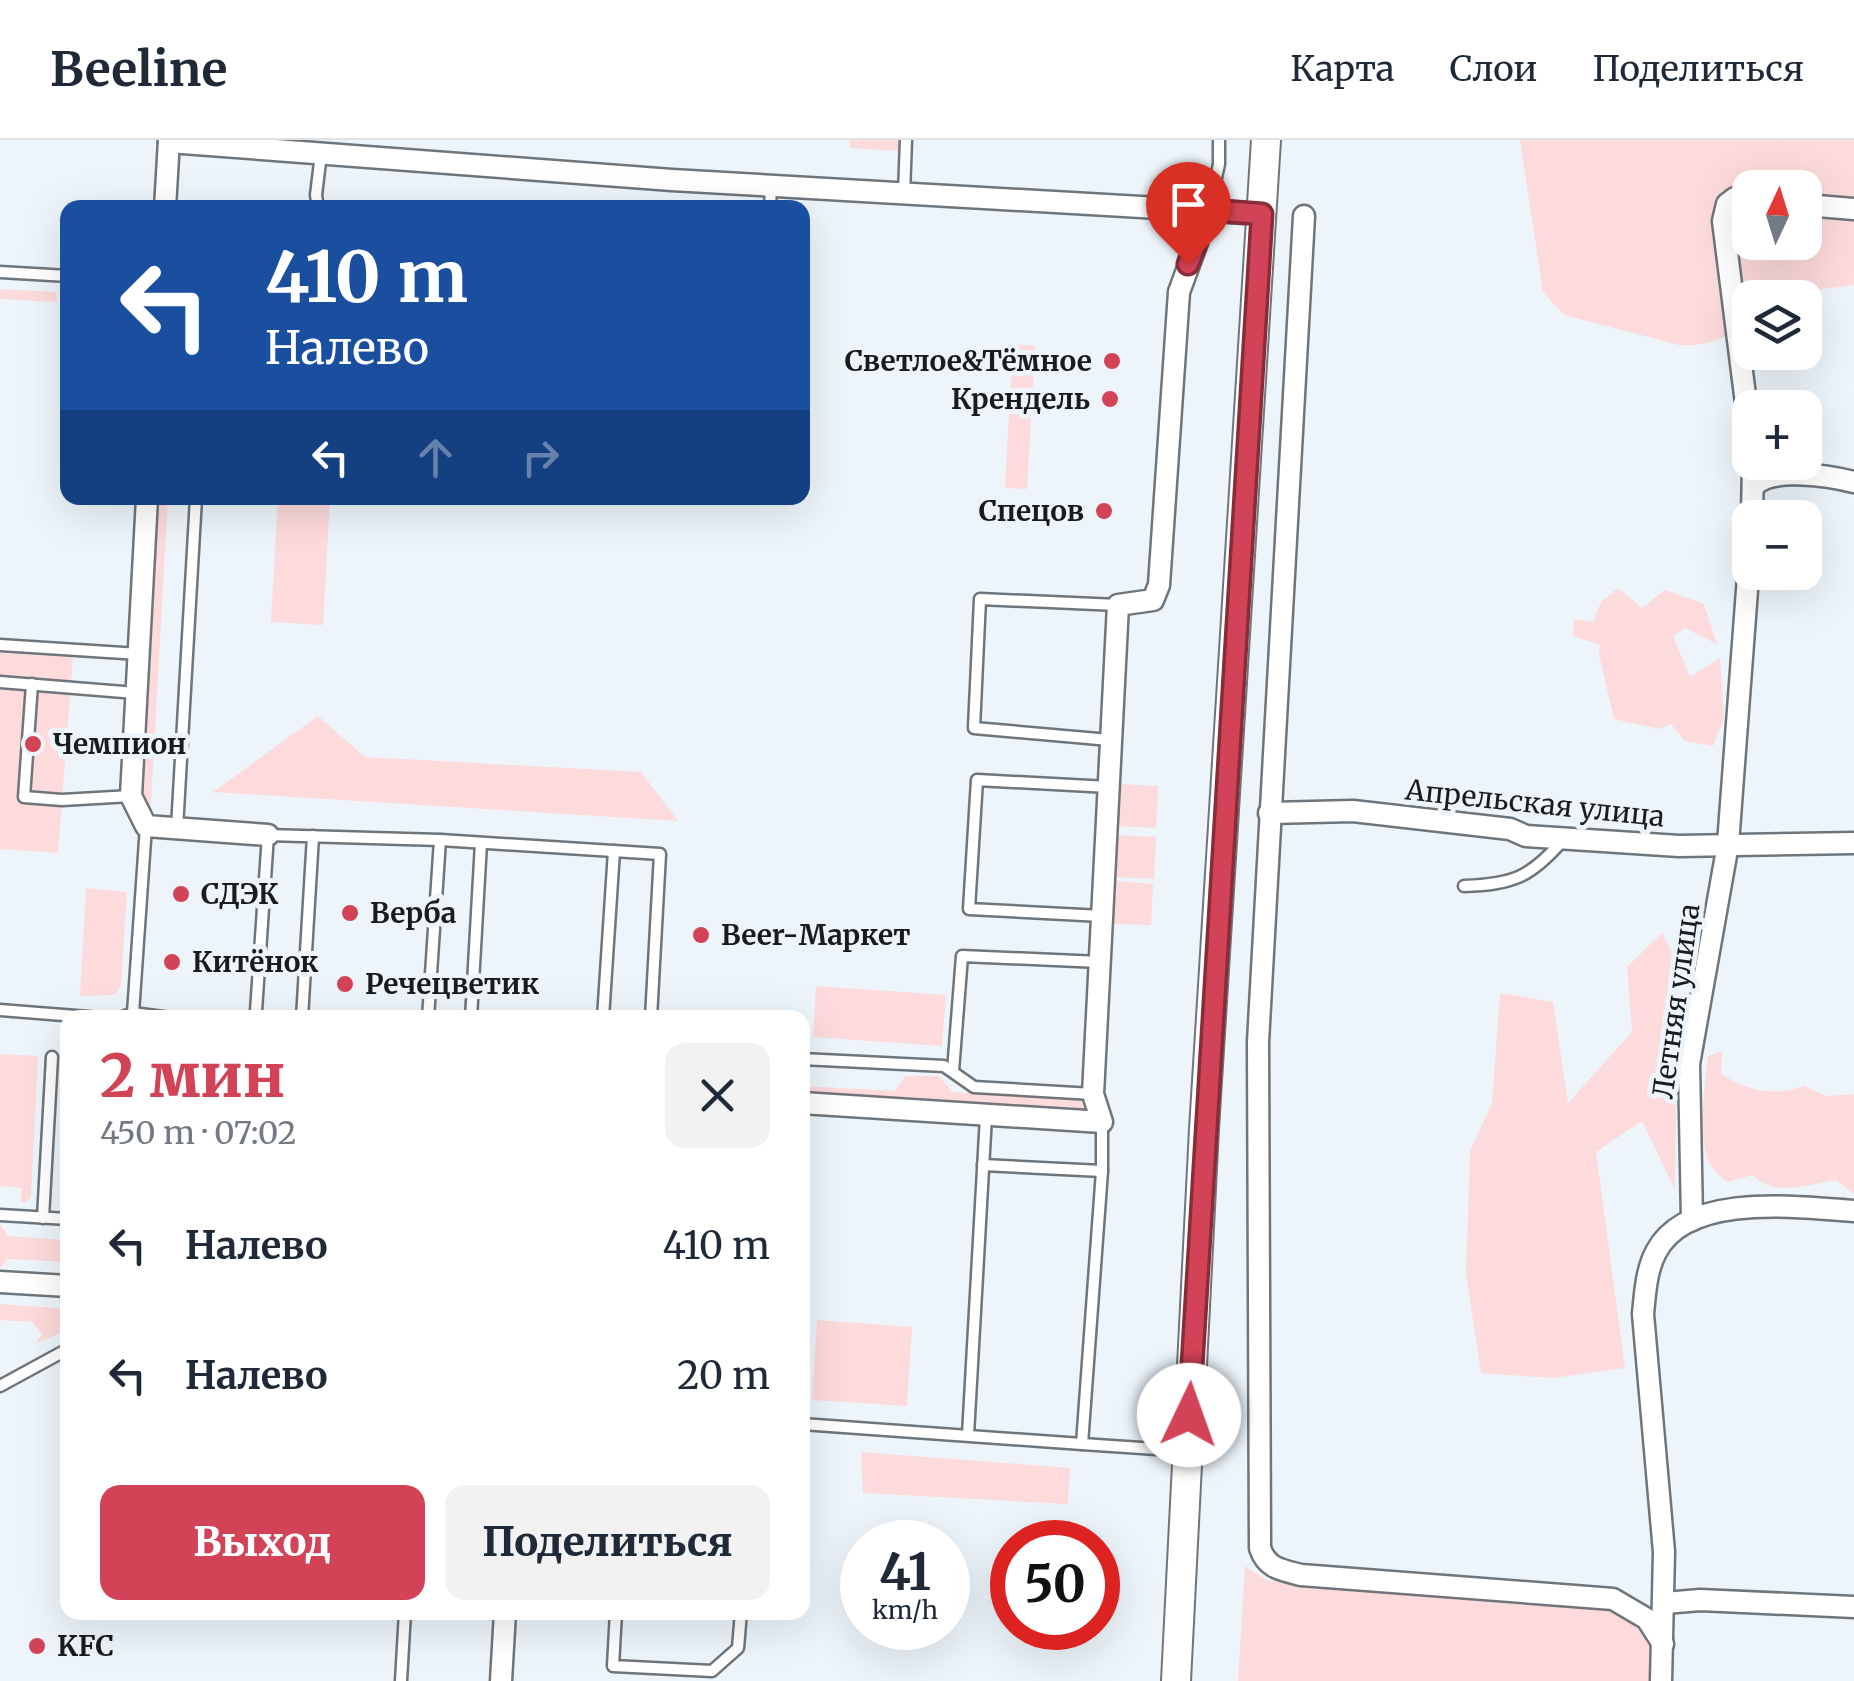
<!DOCTYPE html>
<html lang="ru">
<head>
<meta charset="utf-8">
<style>
  body { margin:0; font-family:Merriweather,serif; background:#f2f2f3; color:#1f2937; height:100vh; display:flex; flex-direction:column; font-size:38px; white-space:nowrap }
  * { box-sizing:border-box; margin:0 }
  p { font-size:32px; color:#747a83 }
  .icon { flex:none; width:55px; height:55px; fill:none; stroke:currentColor; stroke-width:2; stroke-linecap:round; stroke-linejoin:round }
  .map { position:relative; flex:1; overflow:hidden }
  .side { position:absolute; left:60px; top:870px; width:750px; height:610px; display:flex; flex-direction:column; background:#fff; border-radius:20px; box-shadow:0 10px 40px #0002 }
  .side>* { flex:none }
  .hud { position:absolute; left:60px; top:60px; width:750px; height:305px; border-radius:20px; box-shadow:0 10px 40px #0002; background:#1a4fa0; color:#fff; overflow:hidden }
  .needle { width:65px; rotate:4deg }
  .tools { position:absolute; left:1732px; top:30px; display:grid; gap:20px }
  .tools a { display:grid; place-items:center; width:90px; height:90px; border-radius:20px; background:#fff; box-shadow:0 10px 40px #0002; font-size:50px }
  .speed { position:absolute; left:840px; top:1380px; display:flex; gap:20px; font-size:50px; font-weight:700; text-align:center }
  .speed>* { display:grid; place-content:center; width:130px; height:130px; border-radius:50%; background:#fff; box-shadow:0 10px 40px #0002; line-height:1 }
  .speed small { font-size:25px; font-weight:400 }
  .speed .limit { border:15px solid #d22; background:#fff; color:#111 }
  .pin { position:absolute; display:grid; place-items:center; width:85px; height:85px; color:#fff; margin:-102px -42px; border-radius:50% 50% 50% 0; rotate:-45deg; box-shadow:0 0 10px #0007 }
  .pin .icon { rotate:45deg }
  .me { position:absolute; width:110px; margin:-55px; rotate:3deg; stroke-linejoin:round; filter:drop-shadow(0 0 8px #0008) }
  .turn { display:flex; align-items:center; gap:35px; height:210px; padding:0 40px; font-size:45px }
  .turn .icon { width:130px; height:130px; stroke-width:2.5 }
  .turn b { display:block; font-size:70px; line-height:85px }
  .lanes { display:flex; align-items:center; height:95px; padding:0 40px; background:#0003; justify-content:center; gap:50px; direction:ltr }
  .lanes .off { opacity:.35 }
  .round { display:grid; place-items:center; flex:none; width:105px; height:105px; border-radius:20px; background:#f2f2f3 }
  .overview { display:flex; align-items:center; justify-content:space-between; height:170px; padding:0 40px }
  h1 { font-size:60px; font-weight:800; line-height:75px; color:#d34357 }
  .cta { display:flex; gap:20px; margin-top:auto; padding:20px 40px }
  .cta a { flex:1; height:115px; border-radius:20px; background:#d34357; color:#fff; font-size:40px; font-weight:800; line-height:115px; text-align:center }
  .cta a+a { background:#f2f2f3; color:#1f2937 }
  ul { padding:0; list-style:none }
  li { display:flex; align-items:center; gap:30px; height:130px; padding:0 40px }
  li div { flex:1 }
  li b { display:block; font-size:38px }
  li em { font-style:normal }
  header { display:flex; align-items:center; gap:60px; box-sizing:border-box; height:140px; padding:0 50px; background:#fff; border-bottom:2px solid #e0e1e3 }
  header strong { font-size:48px }
  nav { display:flex; gap:55px; margin-inline-start:auto; font-size:35px }
  .map>svg:first-child { display:block }
  .green { fill:#fddadb; fill-rule:evenodd }
  .lines { fill:none; stroke-linecap:round; stroke-linejoin:round }
  .service-casing { stroke:#6f767b; stroke-width:15 }
  .minor-casing { stroke:#6f767b; stroke-width:25 }
  .secondary-casing { stroke:#6f767b; stroke-width:32 }
  .service { stroke:#fff; stroke-width:10 }
  .minor { stroke:#fff; stroke-width:20 }
  .secondary { stroke:#fff; stroke-width:28 }
  .route-casing { stroke:#892c39; stroke-width:25 }
  .route { stroke:#d34357; stroke-width:18 }
  .poi-dot { fill:#d34357; stroke:#edf5fb; stroke-width:4 }
  .labels { text-anchor:middle; dominant-baseline:central; stroke-width:10; stroke-linejoin:round; paint-order:stroke }
  .poi-label { font-size:28px; font-weight:bold; fill:#191c1e; stroke:#edf5fb; text-anchor:start }
  .street-label { font-size:28px; fill:#191c1e; stroke:#edf5fb }
</style>
</head>
<body>
<header>
<strong>Beeline</strong>
<nav><a>Карта</a><a>Слои</a><a>Поделиться</a></nav>
</header>
<div class="map">
<svg width="1854" height="1541" viewBox="0 0 1854 1541">
  <rect width="100%" height="100%" fill="#edf5fb"/>
  <g class="green">
    <polygon points="850,0 900,0 900,11 850,8"/>
    <path d="M 1520,0 L 1854,0 L 1854,145 L 1816,150 L 1799,157 L 1750,158 L 1750,182 C 1726,198 1709,207 1679,205 L 1564,175 L 1543,152 ZM 1750,48 L 1805,48 L 1805,102 L 1750,102 Z"/>
    <polygon points="0,149 56,152 57,162 0,159"/>
    <polygon points="1013,204 1035,206 1027,349 1005,348"/>
    <polygon points="158,358 168,358 150,678 143,668"/>
    <polygon points="278,358 330,358 323,485 271,482"/>
    <polygon points="1618,448 1642,468 1665,450 1704,464 1717,504 1685,488 1673,496 1690,537 1720,518 1724,578 1713,606 1685,601 1671,584 1659,589 1614,579 1599,514 1600,505 1573,496 1574,479 1593,482 1601,462"/>
    <polygon points="0,513 73,517 58,713 0,709"/>
    <polygon points="318,576 365,617 641,632 678,681 213,652"/>
    <polygon points="1121,644 1158,646 1156,688 1118,686"/>
    <polygon points="1118,695 1156,697 1154,739 1115,737"/>
    <polygon points="1116,741 1153,744 1151,785 1113,784"/>
    <polygon points="86,748 127,752 121,845 115,855 80,856"/>
    <polygon points="1662,793 1678,824 1675,1050 1642,981 1596,1012 1625,1228 1553,1238 1481,1233 1466,1133 1470,1011 1492,963 1500,853 1553,862 1568,963 1632,892 1627,827"/>
    <polygon points="816,846 946,855 942,906 813,897"/>
    <path d="M 1722,911 L 1721,934 C 1748,951 1774,957 1804,946 L 1827,956 L 1854,954 L 1854,1054 L 1836,1040 C 1809,1044 1774,1058 1753,1035 L 1727,1042 C 1722,1037 1713,1031 1710,1024 C 1697,1000 1705,943 1708,916 Z"/>
    <polygon points="0,914 38,916 31,1057 25,1063 21,1062 21,1048 0,1046"/>
    <polygon points="905,936 939,936 953,952 1081,960 1085,969 803,953 802,946 895,951"/>
    <polygon points="0,1084 8,1096 67,1100 67,1122 8,1119 0,1128"/>
    <polygon points="0,1164 67,1169 67,1190 35,1204 42,1194 32,1182 0,1180"/>
    <polygon points="817,1180 912,1187 907,1266 812,1260"/>
    <polygon points="861,1312 1070,1328 1068,1364 863,1353"/>
    <polygon points="1245,1426 1266,1440 1511,1455 1615,1468 1640,1482 1654,1505 1651,1541 1238,1541"/>
  </g>
  <g class="lines">
    <g class="service-casing">
      <g id="service">
        <polyline points="904,53 906,0"/>
        <polyline points="318,68 316,55 321,14"/>
        <polyline points="770,68 771,46"/>
        <polyline points="1209,70 1219,24 1219,0"/>
        <polyline points="0,132 68,136"/>
        <polyline points="0,505 139,514"/>
        <polyline points="0,542 136,553"/>
        <polyline points="32,544 24,657 62,660 131,656"/>
        <polyline points="1110,600 974,588 980,459 1118,465"/>
        <polyline points="177,688 196,358"/>
        <path d="M 1464,746 C 1513,744 1530,738 1563,700"/>
        <polyline points="1102,776 969,769 977,640 1109,647"/>
        <polyline points="0,870 101,878"/>
        <polyline points="133,873 146,686"/>
        <polyline points="120,878 133,873 170,878"/>
        <polyline points="253,878 256,871 268,695 440,700 660,714 651,878"/>
        <polyline points="302,878 313,696"/>
        <polyline points="428,878 440,700"/>
        <polyline points="471,878 481,703"/>
        <polyline points="603,878 614,711"/>
        <polyline points="802,919 944,926 974,947 1093,954"/>
        <polyline points="953,931 962,816 1100,822"/>
        <polyline points="983,1025 1102,1031"/>
        <polyline points="0,1075 68,1079"/>
        <polyline points="43,1078 52,917"/>
        <polyline points="0,1246 68,1209"/>
        <polyline points="802,1284 1082,1304 1102,1031 1102,982"/>
        <polyline points="968,1295 986,976"/>
        <polyline points="1082,1304 1186,1311"/>
        <polyline points="616,1472 613,1526 712,1531 738,1508 741,1472"/>
        <polyline points="401,1541 405,1472"/>
      </g>
    </g>
    <g class="minor-casing">
      <g id="minor">
        <polyline points="169,2 672,40 1262,74"/>
        <polyline points="1750,60 1735,58 1727,64 1723,81 1750,295"/>
        <polyline points="1805,65 1854,69"/>
        <polyline points="165,68 169,0"/>
        <path d="M 1304,76 L 1258,902 L 1260,1408 C 1267,1429 1282,1430 1301,1435 L 1613,1459 L 1647,1479 L 1663,1504"/>
        <path d="M 1755,345 C 1773,327 1830,336 1854,342"/>
        <polyline points="147,358 131,656 146,686 268,695"/>
        <polyline points="1752,378 1753,322"/>
        <polyline points="1269,673 1353,671 1510,689 1526,696 1679,706 1854,703"/>
        <polyline points="802,963 1102,982 1093,954 1118,465 1153,460 1159,445 1179,152 1209,70"/>
        <polyline points="1692,1080 1689,924 1728,704 1750,410"/>
        <polyline points="0,1142 68,1146"/>
        <polyline points="1665,1463 1700,1460 1854,1467"/>
        <polyline points="501,1541 505,1472"/>
        <path d="M 1661,1541 L 1664,1412 L 1643,1174 C 1645,1154 1646,1131 1656,1112 C 1687,1052 1798,1067 1854,1071"/>
      </g>
    </g>
    <g class="secondary-casing">
      <polyline id="secondary" points="1176,1541 1204,989 1266,0"/>
    </g>
    <use href="#service" class="service"/>
    <use href="#minor" class="minor"/>
    <use href="#secondary" class="secondary"/>
  </g>
  <g class="lines">
    <g class="route-casing">
      <polyline id="route" points="1188,124 1209,70 1262,74 1189,1275"/>
    </g>
    <use href="#route" class="route"/>
  </g>
  <g class="poi-dot">
    <circle cx="1112" cy="221" r="10"/>
    <circle cx="1110" cy="259" r="10"/>
    <circle cx="1104" cy="371" r="10"/>
    <circle cx="33" cy="604" r="10"/>
    <circle cx="181" cy="754" r="10"/>
    <circle cx="350" cy="773" r="10"/>
    <circle cx="701" cy="795" r="10"/>
    <circle cx="172" cy="822" r="10"/>
    <circle cx="345" cy="844" r="10"/>
    <circle cx="37" cy="1506" r="10"/>
  </g>
  <g class="labels">
    <g class="poi-label">
      <text x="1092" y="221" text-anchor="end">Светлое&amp;Тёмное</text>
      <text x="1090" y="259" text-anchor="end">Крендель</text>
      <text x="1084" y="371" text-anchor="end">Спецов</text>
      <text x="53" y="604">Чемпион</text>
      <text x="201" y="754">СДЭК</text>
      <text x="370" y="773">Верба</text>
      <text x="721" y="795">Beer-Маркет</text>
      <text x="192" y="822">Китёнок</text>
      <text x="365" y="844">Речецветик</text>
      <text x="57" y="1506">KFC</text>
    </g>
    <g class="street-label">
      <text transform="translate(1535 663) rotate(6)">Апрельская улица</text>
      <text transform="translate(1676 861) rotate(-82)">Летняя улица</text>
    </g>
  </g>
</svg>
<div class="tools">
<a><svg class="needle" viewBox="-14 -14 28 28"><path d="M0-13l5 13h-10z" fill="#e53935"/><path d="M0 13l5-13h-10z" fill="#747a83"/></svg></a>
<a><svg class="icon" aria-label="layers" viewBox="0 0 24 24"><path d="M12 4l9 5-9 5-9-5zM3 14l9 5 9-5"/></svg></a>
<a>+</a>
<a>−</a>
</div>
<div class="speed"><div>41<small>km/h</small></div><div class="limit">50</div></div>
<div class="pin" style="left:1188px;top:124px;background:#d93025"><svg class="icon" aria-label="arrive" viewBox="0 0 24 24"><path d="M6 21V4h12l-3 4 3 4H6"/></svg></div>
<svg class="me" style="left:1189px;top:1275px" viewBox="-20 -20 40 40"><circle r="19" fill="#fff"/><path d="M0-13L10 11 0 6-10 11z" fill="#d34357"/></svg>
<div class="hud">
<div class="turn"><svg class="icon" aria-label="left" viewBox="0 0 24 24"><path d="M17 20v-9H6M10 6l-5 5 5 5"/></svg><div><b>410 m</b>Налево</div></div>
<div class="lanes"><svg class="icon" aria-label="left" viewBox="0 0 24 24"><path d="M17 20v-9H6M10 6l-5 5 5 5"/></svg><svg class="icon off" aria-label="ahead" viewBox="0 0 24 24"><path d="M12 20V5M6 11l6-6 6 6"/></svg><svg class="icon off" aria-label="right" viewBox="0 0 24 24"><path d="M7 20v-9h11M14 6l5 5-5 5"/></svg></div>
</div>
<section class="side">
<div class="overview"><div><h1>2 мин</h1><p>450 m · 07:02</p></div><a class="round"><svg class="icon" aria-label="close" viewBox="0 0 24 24"><path d="M6 6l12 12M18 6L6 18"/></svg></a></div>
<ul>
<li><svg class="icon" aria-label="left" viewBox="0 0 24 24"><path d="M17 20v-9H6M10 6l-5 5 5 5"/></svg><div><b>Налево</b></div><em>410 m</em></li>
<li><svg class="icon" aria-label="left" viewBox="0 0 24 24"><path d="M17 20v-9H6M10 6l-5 5 5 5"/></svg><div><b>Налево</b></div><em>20 m</em></li>
</ul>
<div class="cta"><a>Выход</a><a>Поделиться</a></div>
</section>
</div>
</body>
</html>
